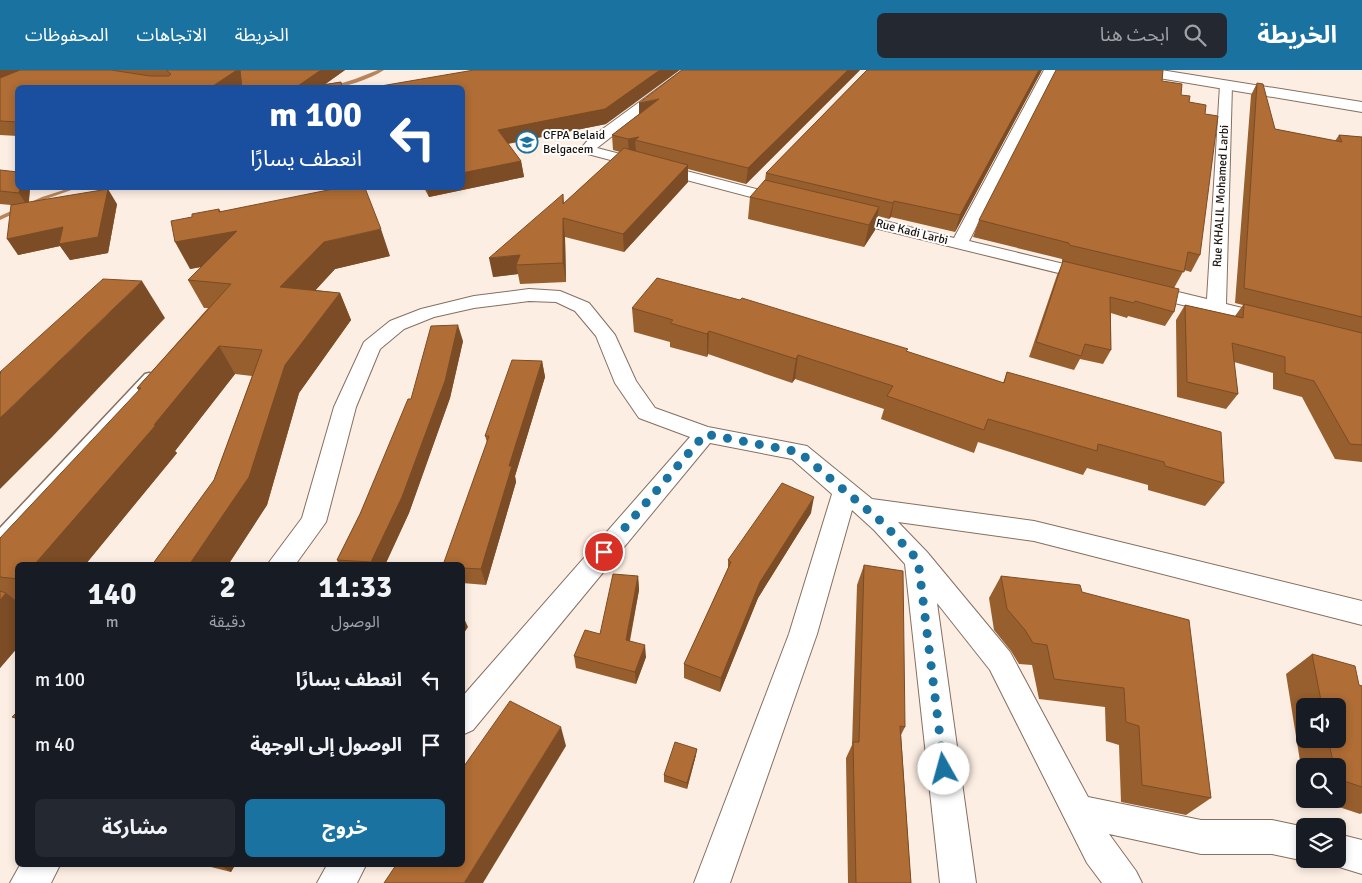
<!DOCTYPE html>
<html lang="ar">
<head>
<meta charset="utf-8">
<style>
  body { margin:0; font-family:Signika,"Noto Sans Arabic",sans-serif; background:#242831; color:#f1f3f6; direction:rtl; height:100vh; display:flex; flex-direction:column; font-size:19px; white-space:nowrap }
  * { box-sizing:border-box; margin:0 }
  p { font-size:16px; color:#9ea1a6 }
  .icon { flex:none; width:28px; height:28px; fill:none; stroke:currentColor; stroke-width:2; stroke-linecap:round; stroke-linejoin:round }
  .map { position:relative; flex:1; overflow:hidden; direction:ltr }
  .drawer { position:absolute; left:15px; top:492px; width:450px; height:305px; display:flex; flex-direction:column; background:#171b24; border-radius:8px; box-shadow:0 2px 8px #0003; direction:rtl }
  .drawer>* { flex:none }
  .banner { position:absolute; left:15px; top:15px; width:450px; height:105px; border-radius:8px; box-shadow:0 2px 8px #0003; direction:rtl; background:#1a4fa0; color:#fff; overflow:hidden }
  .buttons { position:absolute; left:1296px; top:628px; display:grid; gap:10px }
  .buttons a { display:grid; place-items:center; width:50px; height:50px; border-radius:8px; background:#171b24; box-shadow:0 2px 8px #0003; font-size:25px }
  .pin { position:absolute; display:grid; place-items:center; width:42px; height:42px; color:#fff; margin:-21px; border:2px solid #fff; border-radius:50%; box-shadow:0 1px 5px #0007 }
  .me { position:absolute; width:55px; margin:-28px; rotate:353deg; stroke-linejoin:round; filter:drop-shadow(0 0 4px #0008) }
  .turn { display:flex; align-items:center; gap:18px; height:105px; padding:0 20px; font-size:22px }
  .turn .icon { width:65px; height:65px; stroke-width:2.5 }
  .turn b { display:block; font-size:35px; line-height:42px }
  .eta { display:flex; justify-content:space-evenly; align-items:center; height:85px; text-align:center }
  .eta b { font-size:30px; font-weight:700; line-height:35px }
  .cta { display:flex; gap:10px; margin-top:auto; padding:10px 20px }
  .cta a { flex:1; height:58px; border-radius:8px; background:#1a72a1; color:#fff; font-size:20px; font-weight:700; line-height:58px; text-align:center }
  .cta a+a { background:#242831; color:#f1f3f6 }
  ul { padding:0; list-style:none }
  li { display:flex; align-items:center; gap:15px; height:65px; padding:0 20px }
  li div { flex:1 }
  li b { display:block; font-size:19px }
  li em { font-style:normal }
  header { display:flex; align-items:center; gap:30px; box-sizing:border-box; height:70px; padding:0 25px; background:#1a72a1; color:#fff }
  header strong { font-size:24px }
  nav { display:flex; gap:28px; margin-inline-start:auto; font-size:18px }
  .search { width:350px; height:45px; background:#242831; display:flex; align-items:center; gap:12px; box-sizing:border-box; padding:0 18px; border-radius:8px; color:#9ea1a6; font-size:19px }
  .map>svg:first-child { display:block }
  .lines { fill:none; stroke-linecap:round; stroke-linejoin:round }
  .stream { fill:#b9845b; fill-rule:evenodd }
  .service-casing { stroke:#856f60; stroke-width:3 }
  .minor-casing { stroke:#856f60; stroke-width:2 }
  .primary-casing { stroke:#856f60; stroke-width:2 }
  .service { fill:#fff; fill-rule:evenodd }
  .minor { fill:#fff; fill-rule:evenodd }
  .primary { fill:#fff; fill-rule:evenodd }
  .wall { fill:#975e2e; fill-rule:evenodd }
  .shaded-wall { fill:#7b4c25 }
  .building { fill:#b06d35; stroke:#7b4c25 }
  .route { stroke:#1a72a1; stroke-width:9; stroke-dasharray:0 16.2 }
  .labels { text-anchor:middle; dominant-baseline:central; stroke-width:4; stroke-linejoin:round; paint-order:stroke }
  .far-poi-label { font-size:12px; fill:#1a120c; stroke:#fefefe; text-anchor:start }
  .far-street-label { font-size:12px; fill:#1a120c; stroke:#fefefe }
</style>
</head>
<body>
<header>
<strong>الخريطة</strong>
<div class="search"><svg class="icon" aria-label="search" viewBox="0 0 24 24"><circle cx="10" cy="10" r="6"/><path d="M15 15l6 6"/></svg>ابحث هنا</div>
<nav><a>الخريطة</a><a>الاتجاهات</a><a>المحفوظات</a></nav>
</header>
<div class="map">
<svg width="1362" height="813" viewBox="0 0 1362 813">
  <rect width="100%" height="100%" fill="#fdeee3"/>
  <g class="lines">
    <g class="stream">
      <path d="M 378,0 L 384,0 C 368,10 345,18 326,18 L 355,9 Z"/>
      <polygon points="70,118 77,118 46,129 0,150 0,146 42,127"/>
    </g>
    <g class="service-casing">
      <polygon id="service" points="149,303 153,304 155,307 153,310 5,471 0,472 0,458 145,304"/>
    </g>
    <g class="minor-casing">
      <g id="minor">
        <polygon points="683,0 697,0 597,78 791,128 793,131 791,134 785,136 584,83 582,77 589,69"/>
        <polygon points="1044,0 1056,0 969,171 1097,202 1100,206 1097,210 1091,211 838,149 836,146 838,143 844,141 954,168"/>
        <polygon points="1226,11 1232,15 1226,234 1275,246 1278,250 1275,254 1268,256 1138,224 1136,220 1138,216 1145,214 1207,229 1220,15"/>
        <polygon points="529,219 560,221 589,233 615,265 636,311 655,338 708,357 807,376 872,429 1034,451 1362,531 1362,555 1034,471 898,452 927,482 1010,582 1088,727 1201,750 1272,750 1305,757 1305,789 1311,789 1305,791 1272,784 1201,784 1109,764 1136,801 1142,813 1102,813 1087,793 990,600 937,533 976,813 940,813 905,494 874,460 852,440 817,564 730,813 694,813 789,564 832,424 792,389 710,373 473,660 462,665 462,627 690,367 639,348 615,313 596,266 575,241 556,232 529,231 474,238 434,247 404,259 380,279 356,337 326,452 295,495 267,495 302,448 334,337 364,272 390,251 421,239 474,226"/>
        <polygon points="1338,764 1362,770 1362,804 1326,793 1324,789 1338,789"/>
        <polygon points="20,795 60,795 51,813 10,813"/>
        <polygon points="327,795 366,795 357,813 317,813"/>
      </g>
    </g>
    <g class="primary-casing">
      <polygon id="primary" points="1128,0 1161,0 1362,32 1362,42 1135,4"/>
    </g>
    <use href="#service" class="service"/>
    <use href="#minor" class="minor"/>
    <use href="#primary" class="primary"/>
  </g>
  <g class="wall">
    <polygon points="0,0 345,0 325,14 341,12 343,18 242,18 242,15 18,18 18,66 0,65"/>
    <polygon points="860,0 746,114 688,99 688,112 624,182 565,167 566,212 520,214 518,204 493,207 563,124 564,133 620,82 613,80 612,65 639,44"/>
    <polygon points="867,0 1042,0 955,162 891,147 889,149 878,146 875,160 864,177 748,149 750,127 765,110 766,103"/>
    <polygon points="1162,11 1205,44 1200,185 1191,202 1184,200 1174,218 1174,242 1165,256 1128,246 1127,248 1111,243 1111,280 1103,294 1080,289 1074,300 1029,287 1057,205 1063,192 1062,192 1062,189 973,167 979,150"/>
    <polygon points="1257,13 1275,59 1335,71 1339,65 1362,67 1362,392 1335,389 1302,327 1273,319 1273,303 1234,292 1238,324 1226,339 1177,327 1176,250 1185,235 1235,246 1243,235 1235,233 1251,25"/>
    <polygon points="462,18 606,54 508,74 521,91 524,107 429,127 424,118 462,118"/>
    <polygon points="0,100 30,118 29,132 117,134 108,183 70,190 60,176 18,185 11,135 0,134"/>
    <polygon points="220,141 390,186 335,199 315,220 340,223 351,250 299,323 267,435 228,495 152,495 214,410 252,306 235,304 175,381 177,383 85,495 18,495 18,532 16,532 18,577 0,598 0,468 139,321 137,318 208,238 204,238 188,210 201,197 190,199"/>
    <polygon points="632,238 907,282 1003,313 1007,302 1224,413 1205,436 1148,420 1148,415 1087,398 1083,405 978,372 974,383 881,349 884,339 795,309 792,313 708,284 707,287 670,277 670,272 634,262"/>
    <polygon points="463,271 450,328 409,443 385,495 339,495 337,490 360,444 411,329"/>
    <polygon points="542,291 545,307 515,406 516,412 486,515 462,513 462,495 487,372 485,366"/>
    <polygon points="811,443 758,528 720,622 684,608 684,594 728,498 728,490"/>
    <polygon points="864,495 905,657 901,665 911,813 848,813 846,688 852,675 857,515"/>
    <polygon points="638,506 639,520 630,571 646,587 636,614 576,598 574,586 600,564"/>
    <polygon points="1001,506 1082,522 1211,728 1186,745 1121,732 1119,675 1106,671 1105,637 1039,629 1032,595 1019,594 1011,581 994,560 989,528"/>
    <path d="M 1312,584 L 1359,615 L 1362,616 L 1362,743 L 1360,744 L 1315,729 L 1338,729 L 1338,696 L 1305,696 L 1305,722 L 1286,604 ZM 1305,636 L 1338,636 L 1338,669 L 1305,669 Z"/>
    <polygon points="696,685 687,719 664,712 664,705"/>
    <polygon points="203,795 235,795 231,802"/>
  </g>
  <g class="shaded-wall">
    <polygon points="0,0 30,0 0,14"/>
    <polygon points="237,0 241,0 246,12 237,18 210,18"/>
    <polygon points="321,0 345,0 320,18 295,18"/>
    <polygon points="660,0 680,0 606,54 501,75 498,60"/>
    <polygon points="848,0 860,0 746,114 748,98"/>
    <polygon points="1039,0 1042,0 955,162 960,145"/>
    <polygon points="659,29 639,47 639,33"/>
    <polygon points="639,67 635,70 636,83 629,84 628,69"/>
    <polygon points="521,91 524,107 429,127 427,118 462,118 462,103"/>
    <polygon points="688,95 688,112 624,182 623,164"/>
    <polygon points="20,118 30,118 28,137 19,123"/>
    <polygon points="108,119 117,134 108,183 70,190 60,176 18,185 7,169"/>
    <polygon points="894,131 891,147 889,149 893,133"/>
    <polygon points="879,137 875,160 864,177 869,155"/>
    <polygon points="219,139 231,162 237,161 250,188 190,199 175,172 219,142"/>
    <polygon points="563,148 565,167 566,212 563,193"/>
    <polygon points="381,159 390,186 335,199 293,245 280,217 324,172"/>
    <polygon points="520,185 516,195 518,204 493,207 489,188"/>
    <polygon points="142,211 165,248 52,367 0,419 0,348"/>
    <polygon points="340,223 351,250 299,323 267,435 228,495 189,495 285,295"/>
    <polygon points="458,255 463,271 450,328 409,443 385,495 373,495 371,492"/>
    <polygon points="709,261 708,284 707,287 707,264"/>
    <polygon points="219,276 235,304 175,381 177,383 85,495 34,495 154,355"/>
    <polygon points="798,285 795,309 792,313 796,289"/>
    <polygon points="542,291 545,307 515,406 516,412 486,515 481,499 509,396"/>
    <polygon points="814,427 811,443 758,528 720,622 721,608 760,512"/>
    <polygon points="638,506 639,520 627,583 626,570"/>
    <polygon points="6,523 18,532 18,577 0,598 0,530"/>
    <polygon points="462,544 468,557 462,566"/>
    <polygon points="645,575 646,587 636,614 635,602"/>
    <polygon points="561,657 566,676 483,813 464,813"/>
    <polygon points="697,679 696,685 687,719 687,713"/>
    <polygon points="220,795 235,795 231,802"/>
  </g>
  <g class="building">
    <polygon points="20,0 111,0 150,6 169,6 171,4 166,0 237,0 210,18 18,18 18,52 0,51 0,8"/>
    <polygon points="240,0 321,0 295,18 242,18"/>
    <polygon points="474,0 660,0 605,39 498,60 521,91 462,103 462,18 375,18 375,17"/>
    <polygon points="682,0 848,0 748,98 635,70 639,67 628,69 612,65 659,29 639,33"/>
    <polygon points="867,0 1039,0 960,145 894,131 893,133 766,103"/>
    <polygon points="1056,0 1163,0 1162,11 1182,14 1181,25 1190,26 1189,32 1206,35 1205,44 1218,46 1200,185 1188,182 1184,202 1069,175 1069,173 979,150"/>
    <polygon points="341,12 342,18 304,18"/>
    <polygon points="1257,13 1263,14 1275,59 1342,72 1339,65 1362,67 1362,247 1244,218"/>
    <polygon points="624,78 688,95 623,164 563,148 563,193 516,195 520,185 489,188 563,124 563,134"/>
    <polygon points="0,100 18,102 18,118 20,118 19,123 0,121"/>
    <polygon points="765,110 879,137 869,155 750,127"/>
    <polygon points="338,118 365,118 381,159 324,172 280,217 340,223 285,295 249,407 189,495 152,495 214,410 262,280 219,276 154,355 156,355 34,495 18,495 18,509 0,507 0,468 141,318 137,318 231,214 188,210 237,161 175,172 171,151 192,147 192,144 219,139 219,142"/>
    <polygon points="108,119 98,167 59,174 63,157 7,169 11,135"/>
    <polygon points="1063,191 1179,219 1174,242 1135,231 1134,233 1110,227 1111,280 1085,274 1081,286 1036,272"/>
    <polygon points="657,208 740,230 742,228 908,279 906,281 1004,313 1007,302 1221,362 1224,413 1165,396 1164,392 1098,374 1097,381 988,349 984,360 887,326 893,316 798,285 796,289 709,261 707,264 670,253 673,250 632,238"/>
    <polygon points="103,209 142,211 0,348 0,304 1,303 0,302"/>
    <polygon points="1244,234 1362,263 1362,375 1350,374 1314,311 1285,303 1285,287 1232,273 1238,324 1187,312 1185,235 1243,248"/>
    <polygon points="458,255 445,311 402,427 371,492 337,490 360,444 408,329 411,329 431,256"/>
    <polygon points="512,290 542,291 509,396 512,396 481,499 462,498 462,495 443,495 489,366 485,366"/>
    <polygon points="782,413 814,427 760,512 721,608 684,594 731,492 728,490"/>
    <polygon points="864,495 903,501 905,657 900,656 911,813 856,813 853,672 859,672"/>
    <polygon points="613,504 638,506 626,570 645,575 635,602 574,586 585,560 600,564"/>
    <polygon points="1001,506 1080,515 1082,522 1189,550 1211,728 1142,715 1139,656 1126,652 1124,618 1054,609 1047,575 1033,573 1025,560 1007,539"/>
    <polygon points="0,521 6,523 0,530"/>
    <polygon points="1312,584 1355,596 1359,615 1362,616 1362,717 1338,709 1338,696 1334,696 1328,669 1338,669 1338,636 1322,636"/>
    <polygon points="510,631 561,657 464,813 384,813 396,795 462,795 462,699"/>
    <polygon points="18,641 18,649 12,647"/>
    <polygon points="675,672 697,679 687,713 664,705"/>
  </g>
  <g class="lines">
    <polyline class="route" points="604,482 705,364 799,382 883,453 918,490 944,699"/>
  </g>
  <defs>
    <g id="university-ring" transform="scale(1.125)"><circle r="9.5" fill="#fefefe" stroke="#1a72a1" stroke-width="1.5"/><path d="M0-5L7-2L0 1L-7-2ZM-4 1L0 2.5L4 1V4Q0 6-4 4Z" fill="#1a72a1"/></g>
  </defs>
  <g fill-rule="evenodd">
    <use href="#university-ring" x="527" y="72"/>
  </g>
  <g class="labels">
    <g class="far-poi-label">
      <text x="543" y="65">CFPA Belaid<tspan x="543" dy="14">Belgacem</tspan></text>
    </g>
    <g class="far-street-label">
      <text transform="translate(1221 126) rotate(-87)">Rue KHALIL Mohamed Larbi</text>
      <text transform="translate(912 162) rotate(14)">Rue Kadi Larbi</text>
    </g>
  </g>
</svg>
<div class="buttons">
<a><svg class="icon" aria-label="sound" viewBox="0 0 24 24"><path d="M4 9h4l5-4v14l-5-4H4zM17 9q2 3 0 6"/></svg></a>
<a><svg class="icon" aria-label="search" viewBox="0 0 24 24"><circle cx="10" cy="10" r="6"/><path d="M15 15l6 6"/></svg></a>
<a><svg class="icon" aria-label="layers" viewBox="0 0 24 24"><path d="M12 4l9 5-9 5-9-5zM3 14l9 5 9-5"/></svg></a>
</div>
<div class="pin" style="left:604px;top:482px;background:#d93025"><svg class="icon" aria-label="arrive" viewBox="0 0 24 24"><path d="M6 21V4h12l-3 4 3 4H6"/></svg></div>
<svg class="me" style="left:944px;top:699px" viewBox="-20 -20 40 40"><circle r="19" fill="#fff"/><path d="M0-13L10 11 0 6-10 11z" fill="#1a72a1"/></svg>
<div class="banner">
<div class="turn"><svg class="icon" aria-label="left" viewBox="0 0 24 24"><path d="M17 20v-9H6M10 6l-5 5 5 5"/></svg><div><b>100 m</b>انعطف يسارًا</div></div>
</div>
<section class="drawer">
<div class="eta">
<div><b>11:33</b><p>الوصول</p></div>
<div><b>2</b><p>دقيقة</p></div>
<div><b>140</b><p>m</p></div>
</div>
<ul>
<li><svg class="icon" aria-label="left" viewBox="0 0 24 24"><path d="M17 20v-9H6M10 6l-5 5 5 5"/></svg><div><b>انعطف يسارًا</b></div><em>100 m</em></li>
<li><svg class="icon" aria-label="arrive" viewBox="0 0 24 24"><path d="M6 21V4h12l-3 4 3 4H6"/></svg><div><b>الوصول إلى الوجهة</b></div><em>40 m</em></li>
</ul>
<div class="cta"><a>خروج</a><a>مشاركة</a></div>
</section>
</div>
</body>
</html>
